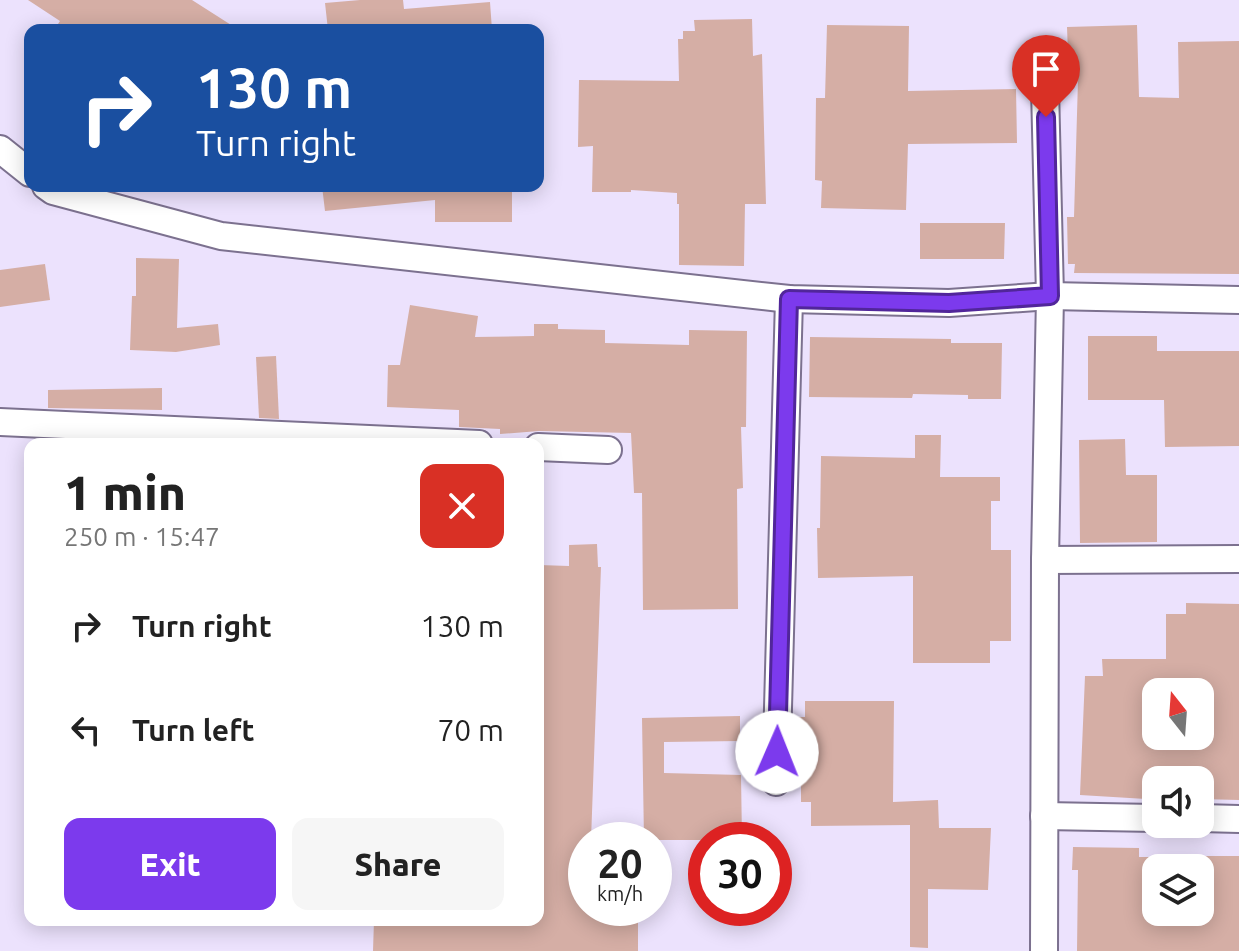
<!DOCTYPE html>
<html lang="en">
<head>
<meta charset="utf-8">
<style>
  body { margin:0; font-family:Ubuntu,sans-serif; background:#f6f6f6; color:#222; height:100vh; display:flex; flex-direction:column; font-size:30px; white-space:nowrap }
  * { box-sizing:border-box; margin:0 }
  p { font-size:26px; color:#767676 }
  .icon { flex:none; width:44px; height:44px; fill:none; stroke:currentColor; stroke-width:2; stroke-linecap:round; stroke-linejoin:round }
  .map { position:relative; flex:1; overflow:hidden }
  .sheet { position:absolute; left:24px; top:438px; width:520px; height:488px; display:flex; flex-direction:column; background:#fff; border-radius:16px; box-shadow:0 4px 20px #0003 }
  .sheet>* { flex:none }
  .top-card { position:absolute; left:24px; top:24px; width:520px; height:168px; border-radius:16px; box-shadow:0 4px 20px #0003; background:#1a4fa0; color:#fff; overflow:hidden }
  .needle { width:52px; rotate:343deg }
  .tools { position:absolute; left:1142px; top:678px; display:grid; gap:16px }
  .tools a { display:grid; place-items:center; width:72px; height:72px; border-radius:16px; background:#fff; box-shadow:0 4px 20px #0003; font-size:40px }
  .speed { position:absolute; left:568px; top:822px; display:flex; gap:16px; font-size:40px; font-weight:700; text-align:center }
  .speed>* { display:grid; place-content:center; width:104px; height:104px; border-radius:50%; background:#fff; box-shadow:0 4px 20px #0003; line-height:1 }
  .speed small { font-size:20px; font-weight:400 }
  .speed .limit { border:12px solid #d22; background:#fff; color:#111 }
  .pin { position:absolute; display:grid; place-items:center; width:68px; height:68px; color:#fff; margin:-82px -34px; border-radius:50% 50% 50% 0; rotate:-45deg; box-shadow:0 0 8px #0007 }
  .pin .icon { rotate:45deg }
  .me { position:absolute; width:88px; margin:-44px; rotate:1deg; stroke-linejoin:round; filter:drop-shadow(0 0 6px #0008) }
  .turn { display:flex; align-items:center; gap:28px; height:168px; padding:0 40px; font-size:36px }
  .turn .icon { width:104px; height:104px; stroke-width:2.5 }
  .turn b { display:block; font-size:56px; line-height:68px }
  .round { display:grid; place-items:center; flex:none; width:84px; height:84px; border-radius:16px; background:#f6f6f6 }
  .headline { display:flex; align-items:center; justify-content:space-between; height:136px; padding:0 40px }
  h1 { font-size:48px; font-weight:800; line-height:60px }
  .button { display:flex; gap:16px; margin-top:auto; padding:16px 40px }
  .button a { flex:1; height:92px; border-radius:16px; background:#7c3aed; color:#fff; font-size:32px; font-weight:800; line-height:92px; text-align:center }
  .button a+a { background:#f6f6f6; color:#222 }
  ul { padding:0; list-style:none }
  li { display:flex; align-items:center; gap:24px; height:104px; padding:0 40px }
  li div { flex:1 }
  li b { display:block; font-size:30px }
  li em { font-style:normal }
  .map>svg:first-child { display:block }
  .building { fill:#d5aea5; fill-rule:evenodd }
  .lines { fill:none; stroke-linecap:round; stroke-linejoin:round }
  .minor-casing { stroke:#7c718f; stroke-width:30 }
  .minor { stroke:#fff; stroke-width:26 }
  .route-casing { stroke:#51269a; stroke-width:20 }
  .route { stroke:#7c3aed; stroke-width:14 }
</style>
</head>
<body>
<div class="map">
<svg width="1239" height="951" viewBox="0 0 1239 951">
  <rect width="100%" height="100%" fill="#ece2fd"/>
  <g class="building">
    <polygon points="28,0 192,0 239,30 54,30 60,21"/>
    <polygon points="360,0 403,0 404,9 490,2 492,30 328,30 325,3"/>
    <polygon points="752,19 753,56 762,54 766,204 745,204 744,266 679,265 679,204 677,204 677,193 631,190 631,192 592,192 593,146 578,147 579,80 679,81 678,39 683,39 683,31 695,31 694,20"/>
    <polygon points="827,25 909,26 908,91 1016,89 1017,143 908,144 906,210 821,208 822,181 815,180 816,98 825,98"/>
    <polygon points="1137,25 1139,97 1179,98 1178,42 1239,41 1239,274 1074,273 1075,264 1068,264 1067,217 1074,217 1078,80 1069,80 1067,27"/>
    <polygon points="322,186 512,186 512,222 435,222 435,200 325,211"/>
    <polygon points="920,223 1005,223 1004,259 920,259"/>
    <polygon points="136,258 179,259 177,328 218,324 220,345 176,352 130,350 132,296 136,296"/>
    <polygon points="45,264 50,300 0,307 0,270"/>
    <polygon points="410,305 478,316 475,337 534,336 534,324 558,324 558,329 605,330 605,343 689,345 689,330 747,331 746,427 741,427 743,488 737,489 738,609 643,610 642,493 634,493 631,433 539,431 500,434 500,429 459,427 459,410 387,407 388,365 400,365"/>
    <polygon points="1088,336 1157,336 1157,351 1239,351 1239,446 1165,447 1164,400 1088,400"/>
    <polygon points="810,337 951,339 951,343 1002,343 1001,399 968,399 968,395 913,394 912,398 809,397"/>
    <polygon points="276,356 279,419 259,418 256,357"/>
    <polygon points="162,388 162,410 48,408 48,390"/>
    <polygon points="915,435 941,435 940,477 1000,477 1000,501 991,501 991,550 1011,550 1011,641 990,641 990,663 913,663 913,576 818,578 817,528 820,528 821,456 915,458"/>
    <polygon points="1125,439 1126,475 1157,475 1157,542 1080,543 1079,440"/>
    <polygon points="597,544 598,567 601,567 591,840 586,840 586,908 638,908 638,951 373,951 374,920 538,920 539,565 569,566 569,545"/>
    <path d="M 1186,603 L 1239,604 L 1239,800 L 1200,799 L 1200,780 L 1147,780 L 1146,799 L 1080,795 L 1085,676 L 1103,676 L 1102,659 L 1166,659 L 1166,614 L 1186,614 ZM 1149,682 L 1200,683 L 1200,736 L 1150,736 Z"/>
    <polygon points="805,701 894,701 893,802 938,800 939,828 991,828 988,890 928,889 928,948 910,947 910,825 811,826 811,802 801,802 801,776 809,777 809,741 798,741 798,717 805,717"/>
    <polygon points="740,716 740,741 664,742 664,773 741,775 742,840 644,840 642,718"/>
    <polygon points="1073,847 1139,848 1139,857 1151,857 1151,912 1200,912 1200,856 1239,856 1239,951 1077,951 1078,870 1072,870"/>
  </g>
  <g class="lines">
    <g class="minor-casing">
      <g id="minor">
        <polyline points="0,149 30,173"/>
        <polyline points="46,186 53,191 221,236 789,299 949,303 1050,296 1239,300"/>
        <polyline points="0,422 479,444"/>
        <polyline points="538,447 608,450"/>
        <polyline points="1045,560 1239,559"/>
        <polyline points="776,782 789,299"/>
        <polyline points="1044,816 1156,818"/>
        <polyline points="1200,818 1239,819"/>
        <polyline points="1044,951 1045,560 1050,296 1045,88"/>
      </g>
    </g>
    <use href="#minor" class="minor"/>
  </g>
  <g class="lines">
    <g class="route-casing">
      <polyline id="route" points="777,752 789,299 949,303 1050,296 1046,117"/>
    </g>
    <use href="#route" class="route"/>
  </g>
</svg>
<div class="tools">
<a><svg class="needle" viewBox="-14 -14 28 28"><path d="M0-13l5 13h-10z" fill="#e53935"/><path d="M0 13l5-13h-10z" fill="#767676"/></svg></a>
<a><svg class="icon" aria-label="sound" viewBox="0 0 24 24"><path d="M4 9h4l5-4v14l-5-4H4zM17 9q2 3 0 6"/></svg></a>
<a><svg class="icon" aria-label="layers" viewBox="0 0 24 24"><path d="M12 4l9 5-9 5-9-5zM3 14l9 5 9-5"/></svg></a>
</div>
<div class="speed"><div>20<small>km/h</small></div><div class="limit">30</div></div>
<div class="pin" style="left:1046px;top:117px;background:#d93025"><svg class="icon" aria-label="arrive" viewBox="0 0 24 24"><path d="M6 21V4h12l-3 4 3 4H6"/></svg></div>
<svg class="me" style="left:777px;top:752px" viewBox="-20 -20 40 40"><circle r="19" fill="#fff"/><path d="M0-13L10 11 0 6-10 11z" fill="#7c3aed"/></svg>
<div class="top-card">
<div class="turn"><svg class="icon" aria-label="right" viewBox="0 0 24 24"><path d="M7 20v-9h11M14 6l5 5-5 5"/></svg><div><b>130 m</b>Turn right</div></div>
</div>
<section class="sheet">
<div class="headline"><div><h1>1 min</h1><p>250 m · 15:47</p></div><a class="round" style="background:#d93025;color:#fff"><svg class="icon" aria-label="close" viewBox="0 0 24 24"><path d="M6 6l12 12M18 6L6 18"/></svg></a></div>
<ul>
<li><svg class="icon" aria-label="right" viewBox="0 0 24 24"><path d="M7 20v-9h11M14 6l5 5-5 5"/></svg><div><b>Turn right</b></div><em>130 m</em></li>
<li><svg class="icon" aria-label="left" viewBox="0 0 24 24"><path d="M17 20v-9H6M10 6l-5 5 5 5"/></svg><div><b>Turn left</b></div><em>70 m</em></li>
</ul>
<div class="button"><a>Exit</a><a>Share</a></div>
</section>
</div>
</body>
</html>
